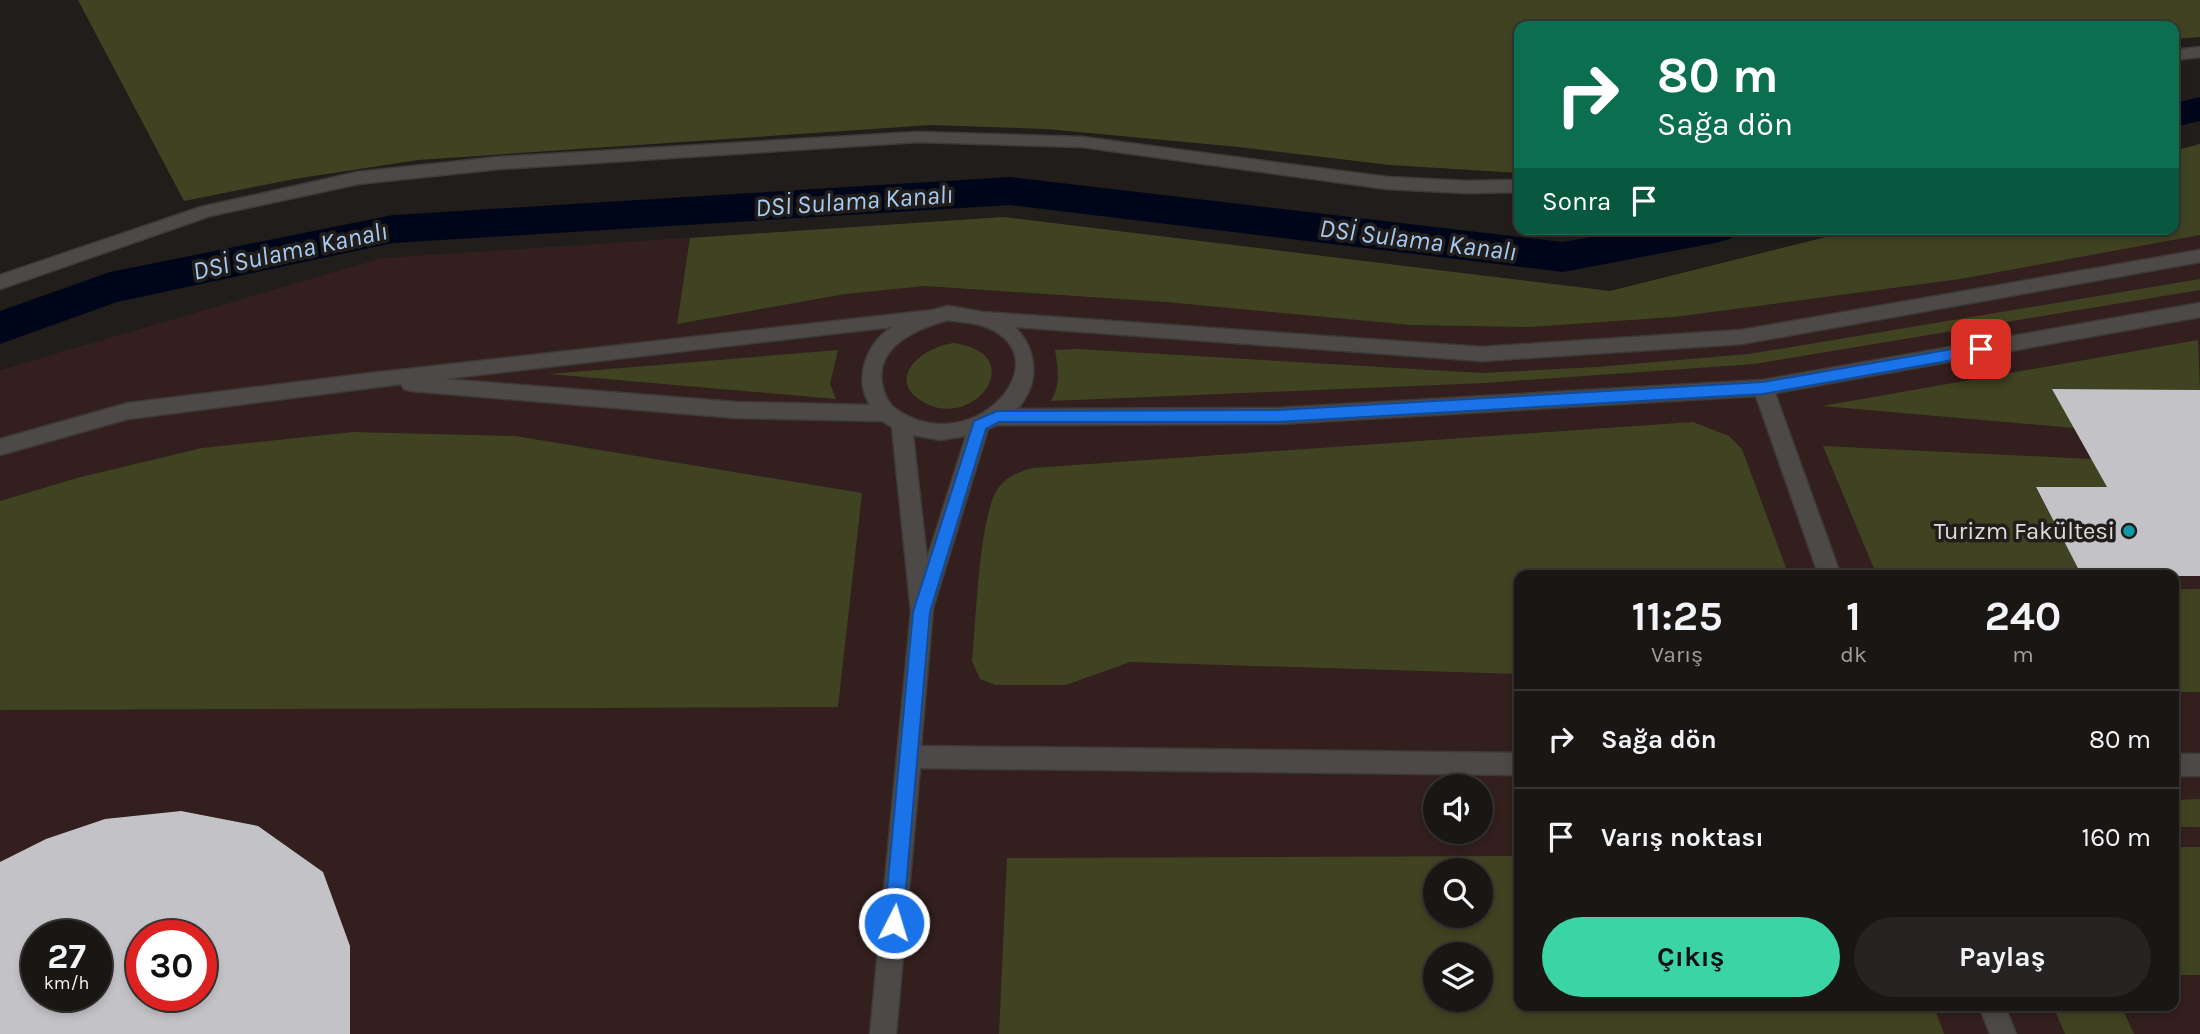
<!DOCTYPE html>
<html lang="tr">
<head>
<meta charset="utf-8">
<style>
  body { margin:0; font-family:Karla,sans-serif; background:#262322; color:#f1f3f6; height:100vh; display:flex; flex-direction:column; font-size:26px; white-space:nowrap }
  * { box-sizing:border-box; margin:0 }
  p { font-size:23px; color:#9f9fa0 }
  .icon { flex:none; width:38px; height:38px; fill:none; stroke:currentColor; stroke-width:2; stroke-linecap:round; stroke-linejoin:round }
  .map { position:relative; flex:1; overflow:hidden }
  .details { position:absolute; left:1514px; top:570px; width:665px; height:441px; display:flex; flex-direction:column; background:#191614; border-radius:14px; box-shadow:0 4px 10px #0003,0 0 0 2px #373534 }
  .details>* { flex:none }
  .top-card { position:absolute; left:1514px; top:21px; width:665px; height:214px; border-radius:14px; box-shadow:0 4px 10px #0003,0 0 0 2px #373534; background:#0b6e4f; color:#fff; overflow:hidden }
  .controls { position:absolute; left:1423px; top:774px; display:grid; gap:14px }
  .controls a { display:grid; place-items:center; width:70px; height:70px; border-radius:50%; background:#191614; box-shadow:0 4px 10px #0003,0 0 0 2px #373534; font-size:35px }
  .speed { position:absolute; left:21px; top:920px; display:flex; gap:14px; font-size:35px; font-weight:700; text-align:center }
  .speed>* { display:grid; place-content:center; width:91px; height:91px; border-radius:50%; background:#191614; box-shadow:0 4px 10px #0003,0 0 0 2px #373534; line-height:1 }
  .speed small { font-size:18px; font-weight:400 }
  .speed .limit { border:10px solid #d22; background:#fff; color:#111 }
  .pin { position:absolute; display:grid; place-items:center; width:60px; height:60px; color:#fff; margin:-30px; border-radius:14px; box-shadow:0 4px 10px #0006 }
  .me { position:absolute; width:77px; margin:-38px; rotate:5deg; stroke-linejoin:round; filter:drop-shadow(0 0 5px #0008) }
  .turn { display:flex; align-items:center; gap:24px; height:147px; padding:0 28px; font-size:32px }
  .turn .icon { width:91px; height:91px; stroke-width:2.5 }
  .turn b { display:block; font-size:49px; line-height:60px }
  .then { display:flex; align-items:center; height:66px; padding:0 28px; background:#0003; gap:14px; font-size:26px }
  .eta { display:flex; justify-content:space-evenly; align-items:center; height:119px; text-align:center }
  .eta b { font-size:42px; font-weight:700; line-height:49px }
  .cta { display:flex; gap:14px; margin-top:auto; padding:14px 28px }
  .cta a { flex:1; height:80px; border-radius:42px; background:#3bd4a4; color:#111; font-size:28px; font-weight:700; line-height:80px; text-align:center }
  .cta a+a { background:#262322; color:#f1f3f6 }
  ul { padding:0; list-style:none }
  li { display:flex; align-items:center; gap:21px; height:98px; padding:0 28px; border-top:2px solid #373534 }
  li div { flex:1 }
  li b { display:block; font-size:26px }
  li em { font-style:normal }
  .map>svg:first-child { display:block }
  .education { fill:#321f1e; fill-rule:evenodd }
  .green { fill:#404321; fill-rule:evenodd }
  .lines { fill:none; stroke-linecap:round; stroke-linejoin:round }
  .canal { fill:#00061a; fill-rule:evenodd }
  .building { fill:#c3c2c7; fill-rule:evenodd }
  .minor-casing { stroke:#3d3a39; stroke-width:3 }
  .minor { fill:#4d4947; fill-rule:evenodd }
  .route { fill:#1a73e8; stroke:#114b97; stroke-width:2 }
  .culture-dot { fill:#0f9aa8; stroke:#211d1b; stroke-width:2.5 }
  .labels { text-anchor:middle; dominant-baseline:central; stroke-width:7; stroke-linejoin:round; paint-order:stroke }
  .poi-label { font-size:24px; fill:#dfdcdb; stroke:#211d1b; text-anchor:end }
  .water-label { font-size:26px; font-style:italic; fill:#a6caf2; stroke:#211d1b }
</style>
</head>
<body>
<div class="map">
<svg width="2200" height="1034" viewBox="0 0 2200 1034">
  <rect width="100%" height="100%" fill="#211d1b"/>
  <path class="education" d="M 2200,144 L 2200,1034 L 0,1034 L 0,370 L 382,258 L 1003,217 L 1610,291 L 1858,229 L 2174,229 L 2174,151 ZM 1519,576 L 2174,576 L 2174,1006 L 1519,1006 ZM 1435,786 L 1480,786 L 1480,831 L 1435,831 ZM 1435,870 L 1480,870 L 1480,915 L 1435,915 ZM 37,936 L 96,936 L 96,996 L 37,996 ZM 142,936 L 201,936 L 201,996 L 142,996 ZM 1435,954 L 1480,954 L 1480,999 L 1435,999 Z"/>
  <g class="green">
    <polygon points="78,0 2200,0 2200,37 2174,39 2174,26 1519,26 1519,173 1390,165 1239,147 1047,129 931,125 418,160 294,179 184,201"/>
    <polygon points="2200,144 2200,235 1960,279 1674,317 1530,327 1411,325 1166,302 925,286 845,294 677,324 690,238 1003,217 1610,291 1858,229 2174,229 2174,151"/>
    <path d="M 2200,279 L 2200,290 L 1754,364 L 1485,383 L 1051,401 C 1061,383 1058,369 1055,350 L 1078,349 L 1482,373 L 1596,367 L 1749,354 Z"/>
    <polygon points="2198,340 2200,390 2053,389 2075,428 1822,406"/>
    <path d="M 955,343 C 1030,355 975,430 925,403 C 883,381 921,346 955,343 Z"/>
    <polygon points="838,350 830,384 836,399 549,374"/>
    <path d="M 1693,422 L 1729,436 L 1742,449 L 1789,576 L 1519,576 L 1519,674 L 1130,662 L 1066,685 L 995,685 L 980,679 L 972,661 C 976,623 979,518 997,490 C 1006,476 1017,473 1032,468 Z"/>
    <polygon points="353,432 515,436 862,493 838,707 0,710 0,501 77,478 202,448"/>
    <polygon points="1823,446 2092,459 2107,487 2036,488 2082,576 1877,576"/>
    <rect x="2174" y="589" width="26" height="103"/>
    <polygon points="2200,799 2200,827 2174,827 2174,800"/>
    <rect x="2174" y="847" width="26" height="128"/>
    <path d="M 1519,856 L 1519,1006 L 1934,1006 L 1944,1034 L 999,1034 L 1007,858 ZM 1435,870 L 1480,870 L 1480,915 L 1435,915 ZM 1435,954 L 1480,954 L 1480,999 L 1435,999 Z"/>
    <polygon points="2053,1006 2121,1006 2134,1034 2065,1034"/>
  </g>
  <g class="lines">
    <g class="canal">
      <polygon points="2200,97 2200,121 2174,127 2174,103"/>
      <polygon points="1010,177 1563,242 1634,229 1735,229 1730,239 1715,243 1563,272 1010,205 393,243 117,302 0,344 0,311 110,272 393,215"/>
    </g>
  </g>
  <g class="building">
    <polygon points="2052,389 2200,390 2200,576 2082,576 2036,487 2107,487"/>
    <path d="M 181,811 L 258,826 L 323,872 L 350,946 L 350,1034 L 0,1034 L 0,862 L 46,839 L 105,819 ZM 37,936 L 96,936 L 96,996 L 37,996 ZM 142,936 L 201,936 L 201,996 L 142,996 Z"/>
  </g>
  <g class="lines">
    <g class="minor-casing">
      <g id="minor">
        <polygon points="2200,47 2200,57 2174,60 2174,50"/>
        <polygon points="918,132 1082,137 1387,177 1467,181 1519,180 1519,192 1467,193 1387,189 1082,147 918,142 499,169 358,184 210,216 0,289 0,275 201,207 358,172 499,157"/>
        <path d="M 2200,250 L 2200,262 L 1741,344 L 1482,361 L 1015,327 C 1038,351 1040,384 1017,409 L 1278,408 L 1763,380 L 2200,303 L 2200,317 L 1775,393 L 1841,576 L 1819,576 L 1756,396 L 1278,424 L 997,425 L 988,429 L 933,608 L 921,746 L 1519,753 L 1519,775 L 920,768 L 896,1034 L 870,1034 L 911,612 L 892,427 L 882,421 L 736,418 L 411,391 L 404,389 L 401,384 L 128,419 L 0,455 L 0,439 L 128,403 L 363,374 L 933,310 L 948,306 L 983,312 L 1482,347 L 1741,330 ZM 948,320 C 958,322 970,322 980,325 C 1068,352 977,463 897,410 C 888,404 884,394 882,384 C 875,345 919,328 948,320 ZM 892,327 C 867,343 853,378 870,405 L 736,402 L 444,379 ZM 913,435 L 940,440 L 966,436 L 927,559 Z"/>
        <rect x="2174" y="754" width="26" height="22"/>
        <polygon points="1979,1006 2005,1006 2016,1034 1990,1034"/>
      </g>
    </g>
    <use href="#minor" class="minor"/>
  </g>
  <polygon class="route" points="1981,344 1989,349 1981,355 1763,394 1278,422 999,422 986,429 930,612 903,923 901,930 894,933 887,930 884,923 913,612 974,421 997,411 1278,410 1763,382"/>
  <circle class="culture-dot" cx="2129" cy="531" r="7"/>
  <g class="labels">
    <g class="poi-label">
      <text x="2115" y="531">Turizm Fakültesi</text>
    </g>
    <g class="water-label">
      <text transform="translate(854 201) rotate(-4)">DSİ Sulama Kanalı</text>
      <text transform="translate(1418 240) rotate(7)">DSİ Sulama Kanalı</text>
      <text transform="translate(290 251) rotate(-12)">DSİ Sulama Kanalı</text>
    </g>
  </g>
</svg>
<div class="controls">
<a><svg class="icon" aria-label="sound" viewBox="0 0 24 24"><path d="M4 9h4l5-4v14l-5-4H4zM17 9q2 3 0 6"/></svg></a>
<a><svg class="icon" aria-label="search" viewBox="0 0 24 24"><circle cx="10" cy="10" r="6"/><path d="M15 15l6 6"/></svg></a>
<a><svg class="icon" aria-label="layers" viewBox="0 0 24 24"><path d="M12 4l9 5-9 5-9-5zM3 14l9 5 9-5"/></svg></a>
</div>
<div class="speed"><div>27<small>km/h</small></div><div class="limit">30</div></div>
<div class="pin" style="left:1981px;top:349px;background:#d93025"><svg class="icon" aria-label="arrive" viewBox="0 0 24 24"><path d="M6 21V4h12l-3 4 3 4H6"/></svg></div>
<svg class="me" style="left:894px;top:923px" viewBox="-20 -20 40 40"><circle r="17" fill="#1a73e8" stroke="#fff" stroke-width="3"/><path d="M0-11L8 9 0 5-8 9z" fill="#fff"/></svg>
<div class="top-card">
<div class="turn"><svg class="icon" aria-label="right" viewBox="0 0 24 24"><path d="M7 20v-9h11M14 6l5 5-5 5"/></svg><div><b>80 m</b>Sağa dön</div></div>
<div class="then">Sonra<svg class="icon" aria-label="arrive" viewBox="0 0 24 24"><path d="M6 21V4h12l-3 4 3 4H6"/></svg></div>
</div>
<section class="details">
<div class="eta">
<div><b>11:25</b><p>Varış</p></div>
<div><b>1</b><p>dk</p></div>
<div><b>240</b><p>m</p></div>
</div>
<ul>
<li><svg class="icon" aria-label="right" viewBox="0 0 24 24"><path d="M7 20v-9h11M14 6l5 5-5 5"/></svg><div><b>Sağa dön</b></div><em>80 m</em></li>
<li><svg class="icon" aria-label="arrive" viewBox="0 0 24 24"><path d="M6 21V4h12l-3 4 3 4H6"/></svg><div><b>Varış noktası</b></div><em>160 m</em></li>
</ul>
<div class="cta"><a>Çıkış</a><a>Paylaş</a></div>
</section>
</div>
</body>
</html>
